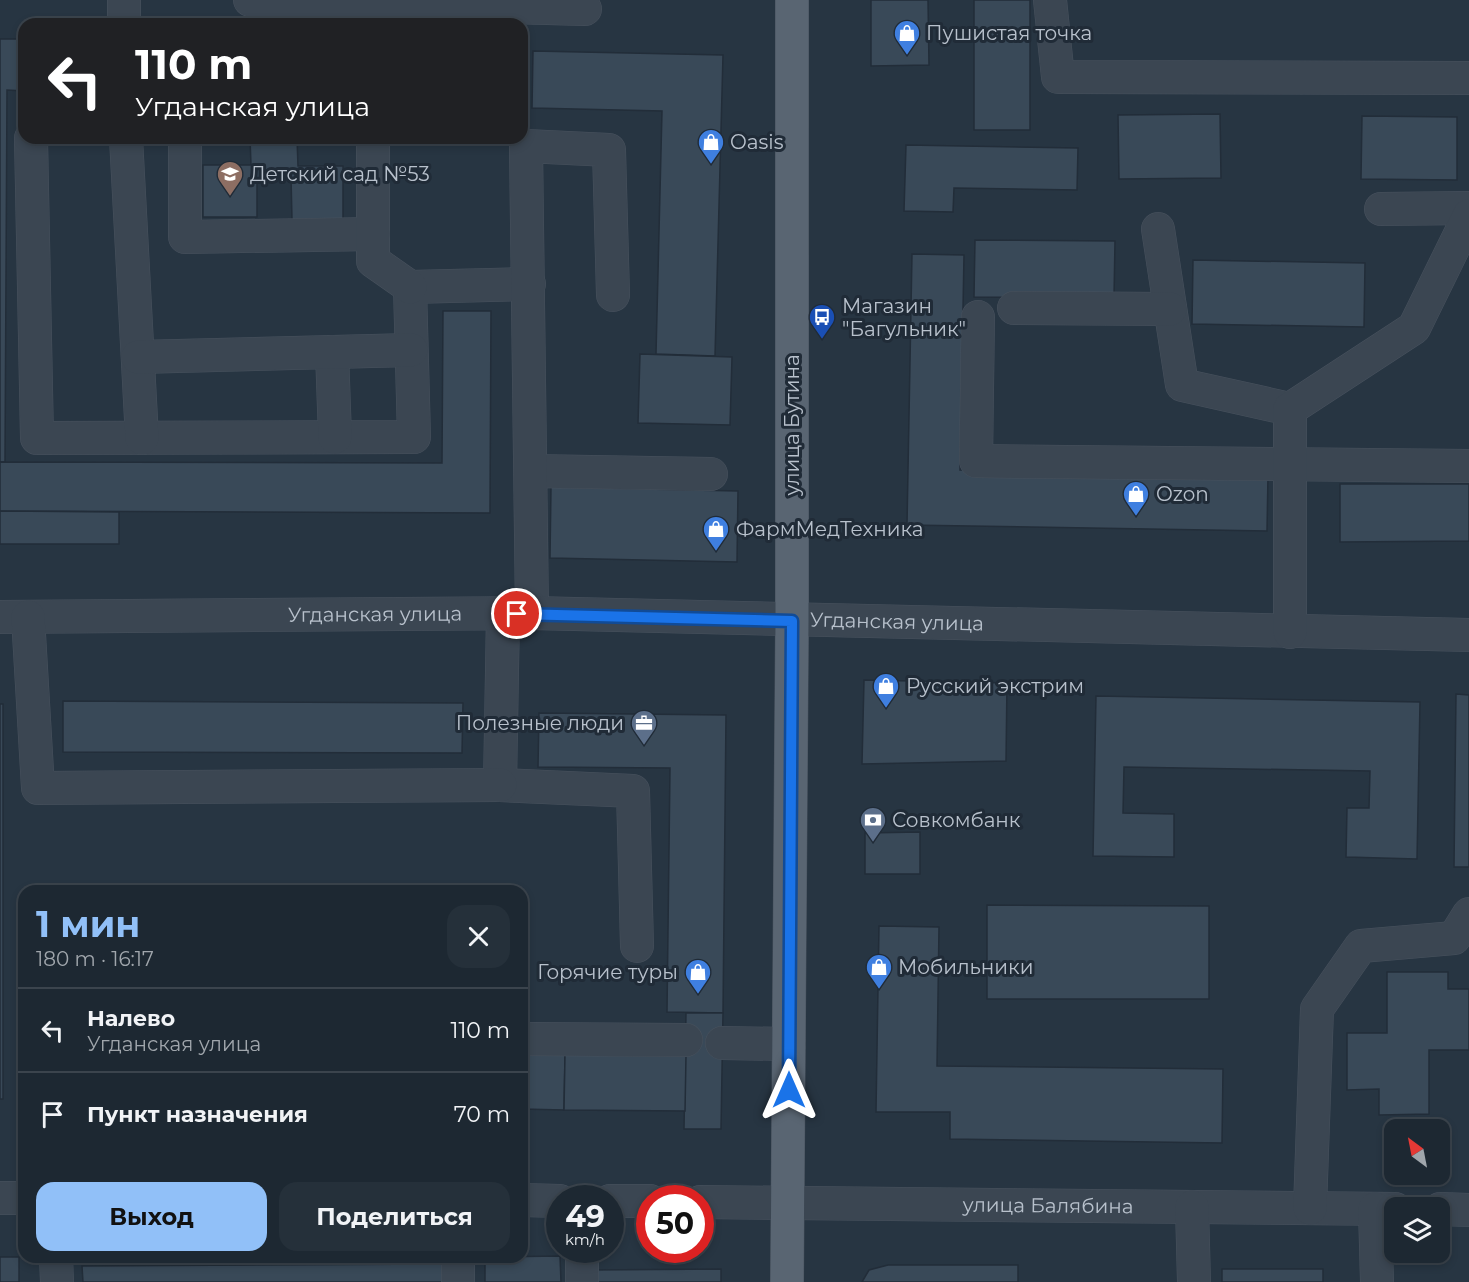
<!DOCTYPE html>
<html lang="ru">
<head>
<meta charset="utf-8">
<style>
  body { margin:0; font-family:Montserrat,sans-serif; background:#25303a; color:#f1f3f6; height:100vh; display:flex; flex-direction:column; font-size:22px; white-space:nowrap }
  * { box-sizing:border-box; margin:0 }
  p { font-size:20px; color:#a0a6ac }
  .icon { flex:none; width:33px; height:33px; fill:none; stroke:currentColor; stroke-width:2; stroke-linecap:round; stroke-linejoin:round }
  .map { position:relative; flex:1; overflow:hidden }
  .sheet { position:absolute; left:18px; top:885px; width:510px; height:378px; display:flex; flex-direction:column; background:#1d2832; border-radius:18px; box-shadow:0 3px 9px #0003,0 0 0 2px #3b444d }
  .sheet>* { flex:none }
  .guide { position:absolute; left:18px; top:18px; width:510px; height:126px; border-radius:18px; box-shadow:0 3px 9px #0003,0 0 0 2px #3b444d; background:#202124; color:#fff; overflow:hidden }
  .needle { width:39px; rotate:328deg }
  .buttons { position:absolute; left:1384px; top:1119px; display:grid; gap:12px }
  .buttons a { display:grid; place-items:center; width:66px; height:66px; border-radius:12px; background:#1d2832; box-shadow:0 3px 9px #0003,0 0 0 2px #3b444d; font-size:30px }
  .speed { position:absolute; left:546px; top:1185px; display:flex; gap:12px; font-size:30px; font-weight:700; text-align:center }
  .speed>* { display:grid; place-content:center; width:78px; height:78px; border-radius:50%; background:#1d2832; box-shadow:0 3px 9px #0003,0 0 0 2px #3b444d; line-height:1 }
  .speed small { font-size:15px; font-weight:400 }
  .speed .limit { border:9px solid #d22; background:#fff; color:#111 }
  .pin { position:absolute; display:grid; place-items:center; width:51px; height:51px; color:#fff; margin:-26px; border:3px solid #fff; border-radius:50%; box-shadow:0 2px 6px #0007 }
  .me { position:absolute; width:66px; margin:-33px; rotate:0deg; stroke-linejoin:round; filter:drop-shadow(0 0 4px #0008) }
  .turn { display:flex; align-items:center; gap:21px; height:126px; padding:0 18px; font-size:27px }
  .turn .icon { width:78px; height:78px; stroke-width:2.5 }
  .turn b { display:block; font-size:42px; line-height:51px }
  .round { display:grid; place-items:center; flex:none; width:63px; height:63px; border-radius:18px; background:#25303a }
  .headline { display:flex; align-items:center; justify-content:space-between; height:102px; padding:0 18px }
  h1 { font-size:36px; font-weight:700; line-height:45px; color:#91c0f8 }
  .primary-button { display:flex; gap:12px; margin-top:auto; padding:12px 18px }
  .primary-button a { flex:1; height:69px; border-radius:18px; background:#91c0f8; color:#111; font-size:24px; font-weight:700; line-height:69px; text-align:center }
  .primary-button a+a { background:#25303a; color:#f1f3f6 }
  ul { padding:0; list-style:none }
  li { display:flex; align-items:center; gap:18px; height:84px; padding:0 18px; border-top:2px solid #3b444d }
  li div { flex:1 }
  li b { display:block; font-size:22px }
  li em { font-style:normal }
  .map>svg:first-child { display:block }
  .building { fill:#394958; stroke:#222d39; stroke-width:1.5 }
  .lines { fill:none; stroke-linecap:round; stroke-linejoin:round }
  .minor-casing { stroke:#48525e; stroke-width:34 }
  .major-casing { stroke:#48525e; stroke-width:34 }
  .minor { stroke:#3b4652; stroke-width:33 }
  .major { stroke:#596572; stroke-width:33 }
  .route-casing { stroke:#114b97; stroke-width:15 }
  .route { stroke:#1a73e8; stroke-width:10 }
  .labels { text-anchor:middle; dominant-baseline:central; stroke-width:6; stroke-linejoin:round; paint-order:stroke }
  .poi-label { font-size:20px; fill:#b8c1cc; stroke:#202b37; text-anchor:start }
  .street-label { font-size:20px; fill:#b8c1cc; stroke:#202b37 }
</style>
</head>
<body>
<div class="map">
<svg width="1469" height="1282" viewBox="0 0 1469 1282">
  <rect width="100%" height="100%" fill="#273542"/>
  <g class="building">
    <polygon points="871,0 928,0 929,65 871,66"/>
    <rect x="974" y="0" width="56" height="130"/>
    <polygon points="0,39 24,39 24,91 7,90 5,462 0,462"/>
    <polygon points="533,51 723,55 715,356 656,354 662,111 532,108"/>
    <polygon points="1220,114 1221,178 1119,179 1118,115"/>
    <polygon points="1362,116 1457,117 1457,180 1361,179"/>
    <polygon points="250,138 297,138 298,166 343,166 343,219 292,220 291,177 257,178 257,217 203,217 203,165 251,165"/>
    <polygon points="906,145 1078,148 1077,190 954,188 953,212 904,211"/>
    <polygon points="975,240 1115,241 1114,298 974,297"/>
    <polygon points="912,254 964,255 960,470 1268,475 1267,531 907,525"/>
    <polygon points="1193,260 1365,263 1364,327 1192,324"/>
    <polygon points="443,311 491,311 490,513 0,511 0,462 442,463"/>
    <polygon points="640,354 732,357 730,425 638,423"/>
    <polygon points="1340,484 1469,484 1469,541 1340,542"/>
    <polygon points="551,487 738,491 737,562 550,558"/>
    <polygon points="0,511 119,512 119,544 0,544"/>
    <polygon points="864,680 1007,683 1006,761 862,764"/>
    <polygon points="1456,694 1469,695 1469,867 1454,867"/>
    <polygon points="1096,696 1420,702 1417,859 1346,857 1347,808 1369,808 1370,771 1124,767 1123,813 1174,814 1174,857 1093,856"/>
    <polygon points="63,701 463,703 462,753 63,752"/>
    <rect x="0" y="704" width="3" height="395"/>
    <polygon points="539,713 726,715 723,1013 667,1012 670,768 538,767"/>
    <polygon points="920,832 920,874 865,874 865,833"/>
    <polygon points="987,905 1209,906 1209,999 987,999"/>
    <polygon points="879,926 939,927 937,1066 1223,1069 1222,1143 950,1139 950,1112 876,1112"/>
    <polygon points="1387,972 1448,972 1448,989 1469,989 1469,1050 1429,1050 1429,1114 1379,1115 1379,1089 1347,1090 1347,1033 1387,1033"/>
    <polygon points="686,1013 723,1013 721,1129 684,1129"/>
    <polygon points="522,1055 565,1055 564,1110 522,1109"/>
    <polygon points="565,1055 686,1056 685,1111 564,1110"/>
    <polygon points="560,1256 561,1282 485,1282 485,1257"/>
    <rect x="0" y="1257" width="19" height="25"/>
    <polygon points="444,1264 444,1282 83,1282 82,1266"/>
    <polygon points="888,1265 1018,1265 1018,1282 862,1282 869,1270"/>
    <polygon points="721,1269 721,1282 592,1282 592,1270"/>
    <rect x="1222" y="1269" width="101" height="13"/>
  </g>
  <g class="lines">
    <g class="minor-casing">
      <g id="minor">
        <polyline points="124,0 124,24"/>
        <polyline points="250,0 585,9"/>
        <polyline points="1050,0 1058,77 1469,78"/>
        <polyline points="31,138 37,438 414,437 410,287 529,284"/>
        <polyline points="126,138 142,438"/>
        <polyline points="185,138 185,237 373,234"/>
        <polyline points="373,138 373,261 410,287"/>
        <polyline points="1381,209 1469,208"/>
        <polyline points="1158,229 1182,385 1290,409"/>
        <polyline points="1014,308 1170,309"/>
        <polyline points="978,317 976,461 1469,466"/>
        <polyline points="332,352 335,437"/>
        <polyline points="138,357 411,350"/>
        <polyline points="531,471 711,474"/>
        <polyline points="532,613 526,146 609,150 613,295"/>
        <polyline points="503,614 500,785 633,791 637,946"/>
        <path id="s1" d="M 0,617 L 532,613 L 1469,635"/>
        <polyline points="28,617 38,788 500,785"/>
        <polyline points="1290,632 1290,409 1414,328 1469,216"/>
        <polyline points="522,1039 686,1040"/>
        <polyline points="722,1043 789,1044"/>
        <polyline points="0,1198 24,1198"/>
        <polyline points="522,1200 560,1201"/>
        <polyline points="610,1201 650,1201"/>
        <path id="s2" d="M 700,1202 L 1395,1209"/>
        <polyline points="1192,1207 1194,1282"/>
        <polyline points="1310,1208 1317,1009 1361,946 1454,938 1469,914"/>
        <polyline points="1375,1209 1377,1282"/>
        <polyline points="1440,1209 1469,1210"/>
        <polyline points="582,1250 582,1282"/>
        <polyline points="56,1257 57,1282"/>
        <polyline points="458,1257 458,1282"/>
      </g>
    </g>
    <g class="major-casing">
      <polyline id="major" points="787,1282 792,621 792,0"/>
    </g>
    <use href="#minor" class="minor"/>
    <use href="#major" class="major"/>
  </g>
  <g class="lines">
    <g class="route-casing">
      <polyline id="route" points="517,614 792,621 789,1090"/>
    </g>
    <use href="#route" class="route"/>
  </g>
  <defs>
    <g id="shop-pin" transform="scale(1.35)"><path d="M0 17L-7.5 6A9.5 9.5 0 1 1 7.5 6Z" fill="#3f7fe0" stroke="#202b37"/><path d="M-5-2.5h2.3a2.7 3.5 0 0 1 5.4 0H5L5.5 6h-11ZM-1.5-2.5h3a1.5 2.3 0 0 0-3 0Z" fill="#fff"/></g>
    <g id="school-pin" transform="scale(1.35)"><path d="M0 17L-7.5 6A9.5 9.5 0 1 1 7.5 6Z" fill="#8d6e63" stroke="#202b37"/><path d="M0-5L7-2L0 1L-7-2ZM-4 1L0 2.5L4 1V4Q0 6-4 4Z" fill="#fff"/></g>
    <g id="bus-pin" transform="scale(1.35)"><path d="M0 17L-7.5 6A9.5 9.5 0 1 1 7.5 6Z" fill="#1a4fb4" stroke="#202b37"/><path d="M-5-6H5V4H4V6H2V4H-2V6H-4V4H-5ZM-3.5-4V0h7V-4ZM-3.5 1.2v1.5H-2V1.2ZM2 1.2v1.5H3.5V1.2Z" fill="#fff"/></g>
    <g id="office-pin" transform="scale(1.35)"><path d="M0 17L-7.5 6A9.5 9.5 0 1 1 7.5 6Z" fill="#5c6f8a" stroke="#202b37"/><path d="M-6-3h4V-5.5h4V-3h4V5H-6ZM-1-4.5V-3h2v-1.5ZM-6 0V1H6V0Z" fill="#fff"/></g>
    <g id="bank-pin" transform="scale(1.35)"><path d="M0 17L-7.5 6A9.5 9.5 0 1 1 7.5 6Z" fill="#5c6f8a" stroke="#202b37"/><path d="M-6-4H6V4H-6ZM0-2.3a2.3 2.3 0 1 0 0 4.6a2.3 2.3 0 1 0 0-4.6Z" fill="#fff"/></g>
  </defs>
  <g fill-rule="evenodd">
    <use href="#shop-pin" x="907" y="33"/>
    <use href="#shop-pin" x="711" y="142"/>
    <use href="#school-pin" x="230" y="174"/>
    <use href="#bus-pin" x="822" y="317"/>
    <use href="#shop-pin" x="1136" y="494"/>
    <use href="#shop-pin" x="716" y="529"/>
    <use href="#shop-pin" x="886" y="686"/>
    <use href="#office-pin" x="644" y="723"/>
    <use href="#bank-pin" x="873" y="820"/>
    <use href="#shop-pin" x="879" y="967"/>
    <use href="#shop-pin" x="698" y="972"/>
  </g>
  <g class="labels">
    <g class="poi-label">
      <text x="926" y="33">Пушистая точка</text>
      <text x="730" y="142">Oasis</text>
      <text x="250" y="174">Детский сад №53</text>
      <text x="842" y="306">Магазин<tspan x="842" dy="23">"Багульник"</tspan></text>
      <text x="1156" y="494">Ozon</text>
      <text x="736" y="529">ФармМедТехника</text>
      <text x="906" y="686">Русский экстрим</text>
      <text x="624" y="723" text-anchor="end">Полезные люди</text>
      <text x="892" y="820">Совкомбанк</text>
      <text x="898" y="967">Мобильники</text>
      <text x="678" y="972" text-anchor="end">Горячие туры</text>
    </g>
    <g class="street-label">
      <text transform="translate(792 425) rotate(-90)">улица Бутина</text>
      <text stroke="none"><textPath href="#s1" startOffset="375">Угданская улица</textPath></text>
      <text stroke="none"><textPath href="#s1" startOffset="897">Угданская улица</textPath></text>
      <text stroke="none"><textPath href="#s2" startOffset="348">улица Балябина</textPath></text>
    </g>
  </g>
</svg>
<div class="buttons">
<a><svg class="needle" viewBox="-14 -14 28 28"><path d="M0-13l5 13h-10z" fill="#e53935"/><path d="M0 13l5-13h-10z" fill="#a0a6ac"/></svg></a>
<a><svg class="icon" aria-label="layers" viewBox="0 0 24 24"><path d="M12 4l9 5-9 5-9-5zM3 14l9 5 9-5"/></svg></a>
</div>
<div class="speed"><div>49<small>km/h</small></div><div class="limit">50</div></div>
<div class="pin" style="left:517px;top:614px;background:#d93025"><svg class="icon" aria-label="arrive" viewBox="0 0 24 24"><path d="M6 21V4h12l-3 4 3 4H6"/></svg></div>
<svg class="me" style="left:789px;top:1090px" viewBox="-20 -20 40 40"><path d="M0-17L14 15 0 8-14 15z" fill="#1a73e8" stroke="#fff" stroke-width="4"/></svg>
<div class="guide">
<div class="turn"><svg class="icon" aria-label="left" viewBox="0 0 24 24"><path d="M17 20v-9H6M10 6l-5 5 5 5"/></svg><div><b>110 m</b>Угданская улица</div></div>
</div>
<section class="sheet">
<div class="headline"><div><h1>1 мин</h1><p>180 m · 16:17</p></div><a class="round"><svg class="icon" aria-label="close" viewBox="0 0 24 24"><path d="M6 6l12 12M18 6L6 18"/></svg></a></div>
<ul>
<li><svg class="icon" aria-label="left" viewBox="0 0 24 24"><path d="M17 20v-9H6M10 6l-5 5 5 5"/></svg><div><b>Налево</b><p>Угданская улица</p></div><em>110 m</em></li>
<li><svg class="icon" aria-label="arrive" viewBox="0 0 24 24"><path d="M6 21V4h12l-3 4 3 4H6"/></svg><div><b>Пункт назначения</b></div><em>70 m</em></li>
</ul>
<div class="primary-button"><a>Выход</a><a>Поделиться</a></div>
</section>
</div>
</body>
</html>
